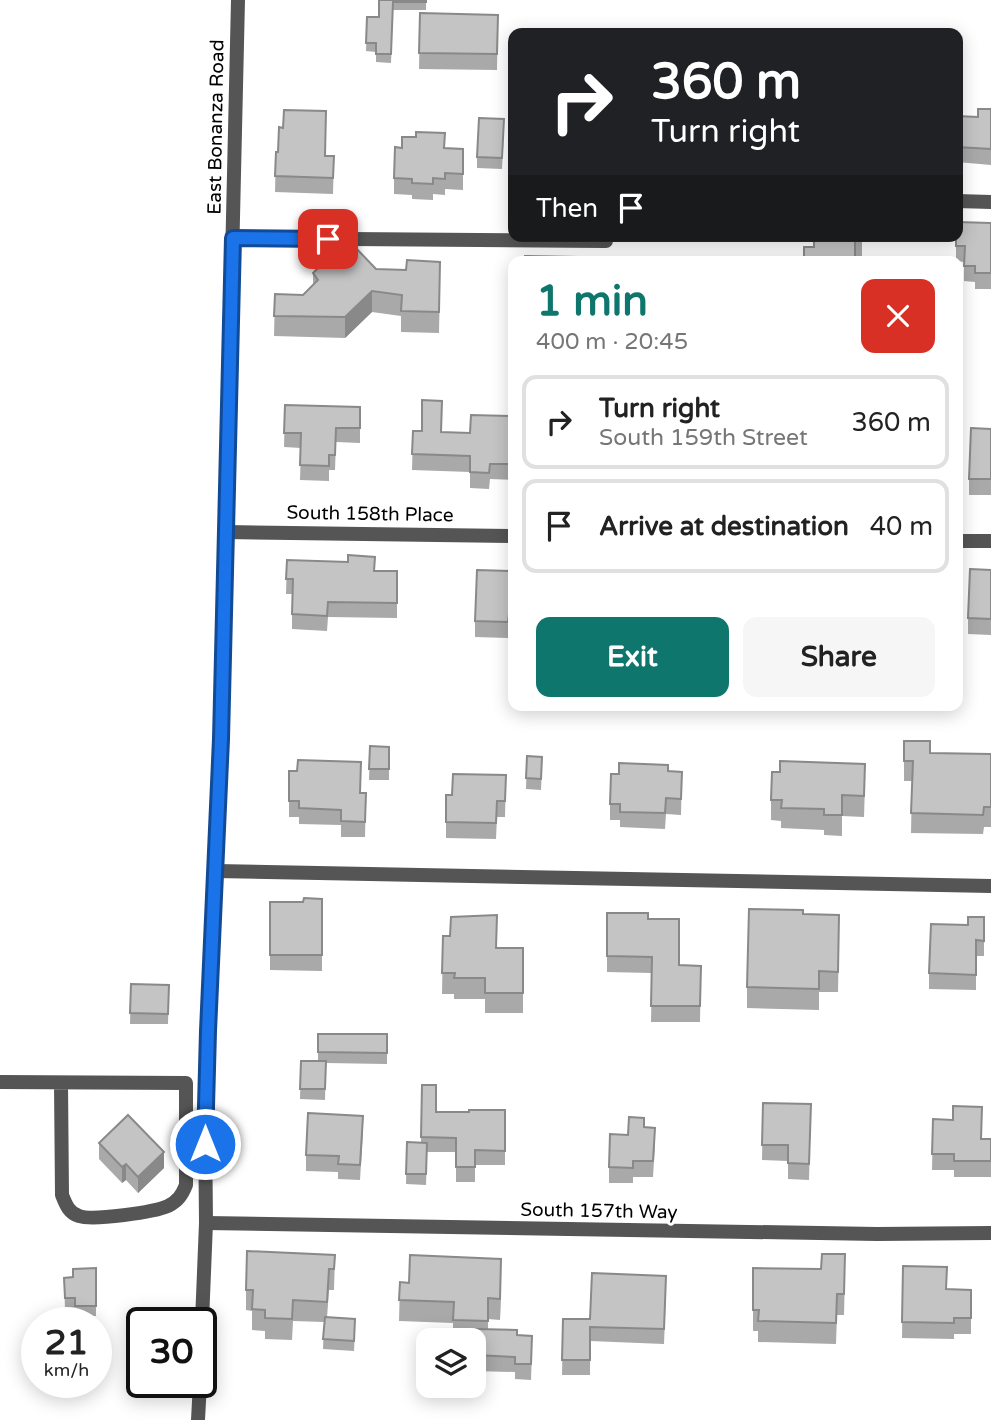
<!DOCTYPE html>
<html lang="en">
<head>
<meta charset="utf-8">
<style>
  body { margin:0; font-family:"Varela Round",sans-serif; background:#f6f6f6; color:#222; height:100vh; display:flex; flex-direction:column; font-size:26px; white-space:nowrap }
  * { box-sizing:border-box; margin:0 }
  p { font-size:23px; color:#767676 }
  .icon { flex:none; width:38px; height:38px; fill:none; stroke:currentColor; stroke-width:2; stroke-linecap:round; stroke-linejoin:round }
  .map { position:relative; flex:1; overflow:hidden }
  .sheet { position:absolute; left:508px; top:256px; width:455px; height:455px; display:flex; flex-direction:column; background:#fff; border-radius:14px; box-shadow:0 4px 18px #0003 }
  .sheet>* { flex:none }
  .banner { position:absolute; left:508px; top:28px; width:455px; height:214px; border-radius:14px; box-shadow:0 4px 18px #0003; background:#202124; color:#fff; overflow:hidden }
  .buttons { position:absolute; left:416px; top:1328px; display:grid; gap:14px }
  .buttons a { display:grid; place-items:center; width:70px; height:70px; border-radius:14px; background:#fff; box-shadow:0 4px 18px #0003; font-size:35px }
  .speed { position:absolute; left:21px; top:1307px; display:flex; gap:14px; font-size:35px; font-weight:700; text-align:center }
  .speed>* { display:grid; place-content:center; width:91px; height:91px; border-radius:50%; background:#fff; box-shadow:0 4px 18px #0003; line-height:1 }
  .speed small { font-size:18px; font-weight:400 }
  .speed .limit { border:4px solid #111; border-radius:10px; background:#fff; color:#111 }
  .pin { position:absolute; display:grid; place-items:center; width:60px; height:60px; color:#fff; margin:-30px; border-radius:14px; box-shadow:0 4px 10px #0006 }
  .me { position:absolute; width:77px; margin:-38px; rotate:0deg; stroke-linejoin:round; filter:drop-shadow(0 0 5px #0008) }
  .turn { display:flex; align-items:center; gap:24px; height:147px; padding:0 28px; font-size:32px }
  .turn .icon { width:91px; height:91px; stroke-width:2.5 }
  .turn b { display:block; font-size:49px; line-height:60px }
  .then { display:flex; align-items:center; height:66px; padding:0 28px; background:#0003; gap:14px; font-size:26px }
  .round { display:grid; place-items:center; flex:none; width:74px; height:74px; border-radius:14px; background:#f6f6f6 }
  .summary { display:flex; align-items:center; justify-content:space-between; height:119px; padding:0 28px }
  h1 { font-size:42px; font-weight:700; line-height:52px; color:#0f766e }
  .action { display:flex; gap:14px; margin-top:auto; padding:14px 28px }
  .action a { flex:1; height:80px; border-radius:14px; background:#0f766e; color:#fff; font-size:28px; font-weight:700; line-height:80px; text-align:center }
  .action a+a { background:#f6f6f6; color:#222 }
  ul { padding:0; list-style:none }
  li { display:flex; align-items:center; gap:21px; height:94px; margin:0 14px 10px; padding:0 14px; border:4px solid #e0e0e0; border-radius:14px }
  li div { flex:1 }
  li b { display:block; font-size:26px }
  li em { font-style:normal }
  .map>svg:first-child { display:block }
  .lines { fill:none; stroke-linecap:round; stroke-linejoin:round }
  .minor { stroke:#555; stroke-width:14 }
  .wall { fill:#a9a9a9 }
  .shaded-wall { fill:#898989 }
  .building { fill:#c4c4c4; stroke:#898989; stroke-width:2 }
  .route-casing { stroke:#114b97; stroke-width:18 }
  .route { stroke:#1a73e8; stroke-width:12 }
  .labels { text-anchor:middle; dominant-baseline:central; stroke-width:6; stroke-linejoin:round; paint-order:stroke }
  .street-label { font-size:19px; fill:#000; stroke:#fff }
</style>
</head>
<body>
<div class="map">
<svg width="991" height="1420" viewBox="0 0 991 1420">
  <rect width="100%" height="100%" fill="#fff"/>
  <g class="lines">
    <g class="minor">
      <polyline points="957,201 991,202"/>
      <polyline points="233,238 606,241"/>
      <polyline points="226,532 513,536"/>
      <polyline points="957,541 991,541"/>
      <polyline points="216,871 991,886"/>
      <path d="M 0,1082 L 186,1083 L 186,1185 C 182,1195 178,1201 168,1206 C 155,1212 93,1221 79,1216 C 69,1213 66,1205 62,1195 L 61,1084"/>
      <polyline points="206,1223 877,1234 991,1233"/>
      <polyline points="201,1346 206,1223 205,1118 208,1031 221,739 238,0"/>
      <polyline points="198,1420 200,1382"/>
    </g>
  </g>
  <g class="wall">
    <polygon points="379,0 426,0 426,10 393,10 391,63 376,62 376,52 366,51 367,17 379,17"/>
    <polygon points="420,13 498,15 497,70 419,69"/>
    <polygon points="991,109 991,165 957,162 957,116 978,117"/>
    <polygon points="326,127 325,156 334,156 333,194 275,192 276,152 278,152"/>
    <polygon points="504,130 502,169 477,168 477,157"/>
    <polygon points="445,148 463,149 463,190 445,189 445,195 433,194 433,200 412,199 412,195 394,194 394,178"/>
    <polygon points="991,223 991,289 975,289 975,282 964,281 964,262 956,261 956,236"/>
    <polygon points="862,236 862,256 855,256 814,247"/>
    <polygon points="338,262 440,282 439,333 401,332 401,316 372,312 345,338 274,336 275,294 303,295 313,285 313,273"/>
    <polygon points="285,405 360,407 360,443 336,442 335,470 329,470 329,481 300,480 301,448 284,447"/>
    <polygon points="513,416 513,480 490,479 489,489 470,488 470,472 412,470 413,431 470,433"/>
    <polygon points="991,429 991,495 969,495 969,479"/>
    <polygon points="287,560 375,571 397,571 397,618 328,617 327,631 292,629 292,594 286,594"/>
    <polygon points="991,570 991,635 968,634 968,618"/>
    <polygon points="510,575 513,575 513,630 509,630 508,638 475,637 475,621"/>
    <polygon points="904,741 930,753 991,754 991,827 984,827 983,834 911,833 912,781 904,781"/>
    <polygon points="370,746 389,747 389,780 369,780"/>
    <polygon points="527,756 542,767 541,790 526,789"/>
    <polygon points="289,771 361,793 366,793 365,837 341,837 341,825 299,824 299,817 289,817"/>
    <polygon points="668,771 682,772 681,815 666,814 665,829 620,827 620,820 610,820 610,804 619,774"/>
    <polygon points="506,775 505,817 497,817 496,839 446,838 446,822 452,795"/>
    <polygon points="865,785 864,817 842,816 842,836 824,835 824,830 781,828 781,821 771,820 771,800"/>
    <polygon points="322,899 322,971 270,970 270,902 303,902"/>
    <polygon points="607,913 648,919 679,965 701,966 700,1022 651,1022 652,973 607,972"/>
    <polygon points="803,914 839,936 838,992 819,992 819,1010 747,1008 747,987"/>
    <polygon points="984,917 984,956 976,956 976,990 929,989 929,973 968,925"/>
    <polygon points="443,936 496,948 523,948 523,1013 485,1013 485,999 454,999 454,994 442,994"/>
    <polygon points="131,984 169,985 168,1024 130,1024"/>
    <polygon points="318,1034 387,1034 387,1064 326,1063 325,1100 300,1099 301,1061 318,1061"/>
    <polygon points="422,1085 436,1112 505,1110 505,1165 475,1165 475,1182 456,1182 456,1152 427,1152 426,1185 406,1184 407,1142 421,1143"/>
    <polygon points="763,1103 811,1104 809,1180 788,1179 788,1161 762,1160"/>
    <polygon points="933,1119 982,1139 991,1139 991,1177 954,1177 954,1170 932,1170"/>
    <polygon points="644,1127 655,1144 653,1177 633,1177 633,1183 609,1183 609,1167 628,1135"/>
    <polygon points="363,1132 360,1180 338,1179 338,1172 306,1171 306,1155"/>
    <polygon points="99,1143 164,1168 138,1193 126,1180 122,1183 99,1159"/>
    <polygon points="335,1255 334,1290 329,1290 327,1318 355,1330 354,1351 323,1349 324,1322 293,1321 292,1340 265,1339 265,1331 252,1330 252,1311 246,1310 246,1290"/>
    <polygon points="903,1266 947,1289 971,1290 971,1334 954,1334 954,1339 902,1338"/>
    <polygon points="96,1268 96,1316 75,1317 75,1309 65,1309 64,1278 73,1277"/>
    <polygon points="753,1268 845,1275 844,1315 837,1315 836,1344 758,1342 758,1331 753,1331"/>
    <polygon points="501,1279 500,1320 488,1319 488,1329 517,1335 532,1352 531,1380 515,1379 515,1372 475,1371 476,1341 453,1340 453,1323 399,1321 400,1282"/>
    <polygon points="666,1291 664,1344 590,1341 590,1375 562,1375 563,1319 590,1319"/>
  </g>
  <g class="shaded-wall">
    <polygon points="372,291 372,312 345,338 345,317"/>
    <polygon points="164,1152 164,1168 138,1193 138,1177"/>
    <polygon points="126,1164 126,1180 122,1183 122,1167"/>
    <polygon points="501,1259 501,1279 500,1320 500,1299"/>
  </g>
  <g class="building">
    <polygon points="379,0 426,0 426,2 393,2 391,54 376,54 376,43 366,43 367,17 379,17"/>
    <polygon points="420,13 498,15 497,54 419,53"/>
    <polygon points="978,109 991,109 991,149 957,147 957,116 978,117"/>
    <polygon points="284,110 326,111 325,156 334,156 333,178 275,176 276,152 278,152 279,127 283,128"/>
    <polygon points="479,118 504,119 502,158 477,157"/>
    <polygon points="416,132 445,133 444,148 463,149 463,174 445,173 445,179 433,178 433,184 412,183 412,179 394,178 395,147 402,148 402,137 416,137"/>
    <polygon points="957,222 991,223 991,273 975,273 975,266 964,266 965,246 956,246 956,236 957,236"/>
    <polygon points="814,236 862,236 862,241 855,241 855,261 804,261 804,247 814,247"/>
    <polygon points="354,246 376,269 406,270 407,260 440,262 439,312 401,311 402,295 372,291 345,317 274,316 275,294 303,295 318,280 313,273 331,255 338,262"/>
    <polygon points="525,256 578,257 578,261 524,261"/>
    <polygon points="422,400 442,401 441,432 470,433 471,415 513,416 513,464 490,464 489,473 470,472 470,456 412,454 413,431 422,431"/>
    <polygon points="285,405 360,407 360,428 336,428 335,455 329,455 329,466 300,465 301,433 284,433"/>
    <polygon points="971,428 991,429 991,479 969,479"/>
    <polygon points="348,555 375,557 374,571 397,571 397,603 328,602 327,616 292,614 293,579 286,579 287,560 348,562"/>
    <polygon points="970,569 991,570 991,619 968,618"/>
    <polygon points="477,570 510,571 510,575 513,575 513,614 509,614 508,622 475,621"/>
    <polygon points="904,741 930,741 930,753 991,754 991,807 984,807 983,815 911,813 913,761 904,761"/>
    <polygon points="370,746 389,747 389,769 369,769"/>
    <polygon points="527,756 542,757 541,779 526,778"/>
    <polygon points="298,760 361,762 360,793 366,793 365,822 341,821 341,810 299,808 299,801 289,801 289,771 297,771"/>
    <polygon points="780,761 865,764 864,796 842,795 842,815 824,815 824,809 781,808 782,800 771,800 772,772 780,772"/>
    <polygon points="619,763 668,765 668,771 682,772 681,799 666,798 665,813 620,812 620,804 610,804 611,774 619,774"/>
    <polygon points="453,774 506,775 505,801 497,801 496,823 446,822 446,795 452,795"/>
    <polygon points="304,898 322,899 322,955 270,955 270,902 303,902"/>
    <polygon points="749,909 803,910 803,914 839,915 838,972 819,971 819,989 747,987"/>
    <polygon points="607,913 648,913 648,919 679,919 679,965 701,966 700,1006 651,1006 652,957 607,956"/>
    <polygon points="497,915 496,948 523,948 523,993 485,993 485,978 454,978 455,973 442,973 443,936 450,936 451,917"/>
    <polygon points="968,917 984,917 984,941 976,940 976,975 929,973 931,924 968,925"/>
    <polygon points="131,984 169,985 168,1014 130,1013"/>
    <polygon points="318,1034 387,1034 387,1053 318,1052"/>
    <polygon points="301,1061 326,1061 325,1089 300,1089"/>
    <polygon points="422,1085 436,1085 436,1112 469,1112 469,1110 505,1110 505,1151 475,1150 475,1167 456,1167 456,1138 421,1137"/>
    <polygon points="763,1103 811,1104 809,1164 788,1163 788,1145 762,1145"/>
    <polygon points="953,1106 982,1107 981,1139 991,1139 991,1161 954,1161 954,1154 932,1154 933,1119 953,1120"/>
    <polygon points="308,1113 363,1116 360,1165 338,1164 339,1156 306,1155"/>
    <polygon points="128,1115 164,1152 138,1177 126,1164 122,1167 99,1143"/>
    <polygon points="629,1117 644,1118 644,1127 655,1128 653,1161 633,1161 633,1168 609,1167 610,1134 628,1135"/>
    <polygon points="407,1142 427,1143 426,1174 406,1174"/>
    <polygon points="247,1251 335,1255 334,1269 329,1269 327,1302 293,1300 292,1319 265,1318 265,1310 252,1309 253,1290 246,1290"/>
    <polygon points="822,1254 845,1254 844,1294 837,1294 836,1323 758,1321 759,1310 753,1310 753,1268 821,1269"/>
    <polygon points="410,1255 501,1259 500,1299 488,1298 488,1321 453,1320 454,1302 399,1300 400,1282 409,1283"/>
    <polygon points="903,1266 947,1267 946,1289 971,1290 971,1318 954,1318 954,1323 902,1322"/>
    <polygon points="96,1268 96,1306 75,1306 75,1298 65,1298 64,1278 73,1277 73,1269"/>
    <polygon points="592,1273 666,1276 664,1329 590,1327 590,1360 562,1360 563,1319 590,1319"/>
    <polygon points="325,1317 355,1319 354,1341 323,1339"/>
    <polygon points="476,1329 517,1330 517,1335 532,1336 531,1364 515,1364 515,1357 475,1355"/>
  </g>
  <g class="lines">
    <g class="route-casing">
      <polyline id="route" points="205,1144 208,1031 221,739 233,238 328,239"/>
    </g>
    <use href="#route" class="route"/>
  </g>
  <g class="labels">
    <g class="street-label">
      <text transform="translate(216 127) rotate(-89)">East Bonanza Road</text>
      <text transform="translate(370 514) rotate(1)">South 158th Place</text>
      <text transform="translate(599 1211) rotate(1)">South 157th Way</text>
    </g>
  </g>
</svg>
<div class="buttons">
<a><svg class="icon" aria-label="layers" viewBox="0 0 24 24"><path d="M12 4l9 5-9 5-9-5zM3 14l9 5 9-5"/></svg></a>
</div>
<div class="speed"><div>21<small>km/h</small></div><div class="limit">30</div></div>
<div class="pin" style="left:328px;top:239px;background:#d93025"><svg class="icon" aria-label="arrive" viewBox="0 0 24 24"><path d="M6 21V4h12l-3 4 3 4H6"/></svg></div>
<svg class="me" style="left:205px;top:1144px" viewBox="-20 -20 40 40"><circle r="17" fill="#1a73e8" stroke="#fff" stroke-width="3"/><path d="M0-11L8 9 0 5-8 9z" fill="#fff"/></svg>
<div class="banner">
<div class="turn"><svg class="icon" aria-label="right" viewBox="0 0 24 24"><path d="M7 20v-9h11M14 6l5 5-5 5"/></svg><div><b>360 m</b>Turn right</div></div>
<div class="then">Then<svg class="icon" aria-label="arrive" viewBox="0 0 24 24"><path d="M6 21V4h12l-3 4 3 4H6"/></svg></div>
</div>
<section class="sheet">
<div class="summary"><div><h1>1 min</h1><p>400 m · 20:45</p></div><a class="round" style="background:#d93025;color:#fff"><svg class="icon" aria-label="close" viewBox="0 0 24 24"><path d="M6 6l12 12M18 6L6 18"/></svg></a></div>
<ul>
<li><svg class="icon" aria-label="right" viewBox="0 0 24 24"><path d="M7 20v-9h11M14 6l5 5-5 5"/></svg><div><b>Turn right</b><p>South 159th Street</p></div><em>360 m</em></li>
<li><svg class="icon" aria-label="arrive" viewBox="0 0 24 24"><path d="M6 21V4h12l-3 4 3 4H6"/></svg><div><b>Arrive at destination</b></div><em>40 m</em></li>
</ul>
<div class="action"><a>Exit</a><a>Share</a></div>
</section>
</div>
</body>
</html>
